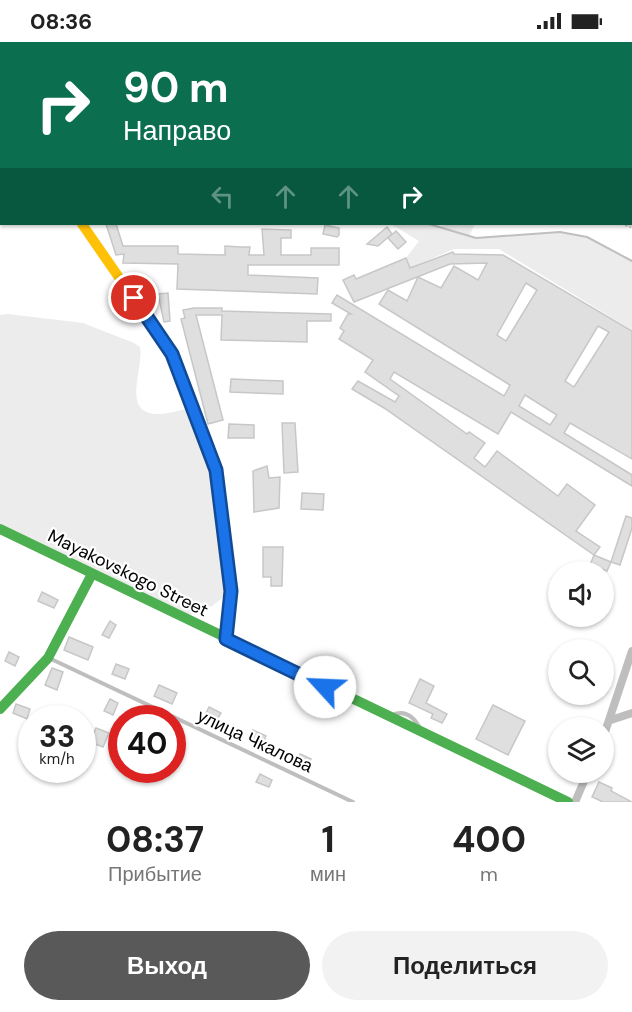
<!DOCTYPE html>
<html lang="ru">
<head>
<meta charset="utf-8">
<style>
  body { margin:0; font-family:"DM Sans",sans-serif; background:#f2f2f2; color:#222; height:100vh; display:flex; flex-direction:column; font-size:22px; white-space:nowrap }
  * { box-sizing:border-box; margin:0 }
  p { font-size:20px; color:#767676 }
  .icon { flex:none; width:33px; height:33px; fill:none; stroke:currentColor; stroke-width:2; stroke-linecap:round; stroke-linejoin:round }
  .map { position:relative; height:760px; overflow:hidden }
  .sheet { display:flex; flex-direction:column; background:#fff; flex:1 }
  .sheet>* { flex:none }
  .guide { position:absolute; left:0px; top:0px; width:633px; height:183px; box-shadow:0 2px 4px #0004; background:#0b6e4f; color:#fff; overflow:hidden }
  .controls { position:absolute; left:548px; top:519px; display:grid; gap:12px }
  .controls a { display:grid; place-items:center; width:66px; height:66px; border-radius:50%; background:#fff; box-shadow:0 2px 4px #0004; font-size:30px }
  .speed { position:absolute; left:18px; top:663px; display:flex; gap:12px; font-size:30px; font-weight:700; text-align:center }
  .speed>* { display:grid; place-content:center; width:78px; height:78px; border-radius:50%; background:#fff; box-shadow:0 2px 4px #0004; line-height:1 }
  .speed small { font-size:15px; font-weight:400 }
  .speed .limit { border:9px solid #d22; background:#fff; color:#111 }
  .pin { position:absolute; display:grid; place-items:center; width:51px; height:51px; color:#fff; margin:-26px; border:3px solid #fff; border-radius:50%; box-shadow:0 2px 6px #0007 }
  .me { position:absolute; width:66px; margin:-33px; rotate:295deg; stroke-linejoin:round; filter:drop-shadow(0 0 4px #0008) }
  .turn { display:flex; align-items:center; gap:21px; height:126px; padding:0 24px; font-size:27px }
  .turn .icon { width:78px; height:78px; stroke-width:2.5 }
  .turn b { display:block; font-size:42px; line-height:51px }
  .lanes { display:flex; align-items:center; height:57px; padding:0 24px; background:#0003; justify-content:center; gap:30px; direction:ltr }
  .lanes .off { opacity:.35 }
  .eta { display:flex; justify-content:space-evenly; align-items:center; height:102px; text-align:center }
  .eta b { font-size:36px; font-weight:700; line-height:42px }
  .button { display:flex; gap:12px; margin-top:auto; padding:12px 24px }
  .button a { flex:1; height:69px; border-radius:36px; background:#595959; color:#fff; font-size:24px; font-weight:700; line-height:69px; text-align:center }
  .button a+a { background:#f2f2f2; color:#222 }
  .status { display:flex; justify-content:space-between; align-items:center; height:42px; padding:0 30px; background:#fff; direction:ltr }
  .status svg { height:16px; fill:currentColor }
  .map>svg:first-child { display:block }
  .green { fill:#ececec }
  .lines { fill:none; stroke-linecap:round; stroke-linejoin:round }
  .stream { stroke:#bfbfbf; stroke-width:2 }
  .building { fill:#dfdfdf; stroke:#c7c7c7; stroke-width:1.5; fill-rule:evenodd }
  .path { stroke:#b9b9b9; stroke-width:1.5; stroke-dasharray:1.5 3; stroke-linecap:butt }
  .lane { stroke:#bebebe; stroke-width:4 }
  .street { stroke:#bebebe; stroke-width:8 }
  .fast { stroke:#4caf50; stroke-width:10 }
  .slow { stroke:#ffc107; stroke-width:10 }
  .route-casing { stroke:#114b97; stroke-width:15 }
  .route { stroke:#1a73e8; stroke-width:10 }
  .labels { text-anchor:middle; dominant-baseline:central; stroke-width:4.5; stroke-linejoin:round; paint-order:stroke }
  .street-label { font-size:18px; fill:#000; stroke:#fff }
</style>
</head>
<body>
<div class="status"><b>08:36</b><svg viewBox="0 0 49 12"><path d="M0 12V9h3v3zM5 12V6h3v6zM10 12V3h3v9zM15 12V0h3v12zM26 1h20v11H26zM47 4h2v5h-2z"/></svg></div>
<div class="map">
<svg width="632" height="760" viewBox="0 0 632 760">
  <rect width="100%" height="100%" fill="#fff"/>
  <g class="green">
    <polygon points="280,0 632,0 632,186 621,182 632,182 632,2"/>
    <polygon points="391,182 429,182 438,185 451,182 475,182 469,194 476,196 560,190 587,195 632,219 632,288 499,207 454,207 410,226 406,216 419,199"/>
    <path d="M 8,272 L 83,281 L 134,301 L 140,305 C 144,327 121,370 156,372 C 167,373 181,367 193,366 L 216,428 L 231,549 L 212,564 L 183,576 L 0,487 L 0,273 Z"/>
  </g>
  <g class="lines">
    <g class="stream">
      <polyline points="219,0 220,2"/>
      <polyline points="429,182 476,196 560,190 587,195 632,219"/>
    </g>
  </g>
  <g class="building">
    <polygon points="106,182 116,182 123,204 178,204 178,212 225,213 225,204 240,205 250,205 249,213 264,213 262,187 291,188 291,196 281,196 281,213 311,213 311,206 339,206 339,223 248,223 248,233 318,236 317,252 177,247 178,222 123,221 124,212 116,213"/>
    <polygon points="325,183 339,186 339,193 337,195 323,192"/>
    <polygon points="387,185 392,192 378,204 367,202"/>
    <polygon points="396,189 406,200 398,207 388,196"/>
    <path d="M 453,210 L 454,212 L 503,213 L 632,289 L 632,417 L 570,381 L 564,391 L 632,433 L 632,444 L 511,370 L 498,392 L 394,330 L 390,337 L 467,392 L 469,390 L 485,401 L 474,416 L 485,425 L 497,409 L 558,454 L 567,442 L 595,463 L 576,489 L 600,505 L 594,513 L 384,366 L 352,347 L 358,339 L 395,360 L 399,354 L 365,330 L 373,318 L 339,297 L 344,289 L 340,286 L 348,272 L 351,272 L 332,261 L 337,253 L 504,354 L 510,343 L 379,262 L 388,248 L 407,259 L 418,235 L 441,246 L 454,224 L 478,238 L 487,221 L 450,222 L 354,260 L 343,238 L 354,233 L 356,237 L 406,216 L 410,226 ZM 526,241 L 537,248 L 506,299 L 497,293 ZM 598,284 L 609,290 L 574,345 L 565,339 ZM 525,353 L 557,373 L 550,383 L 519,364 Z"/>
    <polygon points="138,240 149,240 150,259 144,258 143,249 139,250"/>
    <polygon points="168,251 170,279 164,280 158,252"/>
    <polygon points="194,266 222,266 222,269 331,272 331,279 307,279 307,300 221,298 222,273 196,273 223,378 208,382 181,277 185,276 183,268"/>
    <polygon points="231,337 283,339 283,352 230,350"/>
    <polygon points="282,381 295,381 298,430 284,431"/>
    <polygon points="229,382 254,383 254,396 228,396"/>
    <polygon points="267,424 269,436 280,435 279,466 254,470 253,429"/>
    <polygon points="302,451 324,452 323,468 301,467"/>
    <polygon points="626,474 632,476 632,486 620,523 611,520"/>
    <polygon points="263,505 283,505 282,544 271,544 271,535 263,535"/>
    <polygon points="594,513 611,520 607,529 590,523"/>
    <polygon points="42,550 58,558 54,566 38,559"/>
    <polygon points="110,579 116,583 109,596 102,593"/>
    <polygon points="69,595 93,605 88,618 64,608"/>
    <polygon points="9,610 19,615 15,624 5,619"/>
    <polygon points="116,622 129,627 125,637 112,632"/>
    <polygon points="52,626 63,630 57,648 45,643"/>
    <polygon points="420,637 434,644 426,661 447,672 442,681 431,676 433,672 409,661"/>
    <polygon points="159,643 177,651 172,662 154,654"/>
    <polygon points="110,657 118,661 113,673 104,669"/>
    <polygon points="16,662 30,667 27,677 13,671"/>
    <polygon points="493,663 525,679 508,713 476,697"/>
    <polygon points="209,665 221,671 215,681 204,675"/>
    <polygon points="96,686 109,691 103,705 90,700"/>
    <polygon points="253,688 266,694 262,704 249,697"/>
    <polygon points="300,712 311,717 307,727 296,721"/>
    <polygon points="260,732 272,738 269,745 256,740"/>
    <polygon points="599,740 612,746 611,749 632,760 603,760 592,755"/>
  </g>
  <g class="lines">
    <g class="path">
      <polyline points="18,0 18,2"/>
      <polyline points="293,0 293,2"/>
      <polyline points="388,0 390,2"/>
      <polyline points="487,0 489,2"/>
      <polyline points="542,0 544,2"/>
      <polyline points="609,0 611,2"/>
      <polyline points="269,2 272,0"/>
      <polyline points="632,6 632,5"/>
      <polyline points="621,182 632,186"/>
    </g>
    <g class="lane">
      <polyline points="49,616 353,760"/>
      <path d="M 392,673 C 406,667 415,676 421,688"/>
    </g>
    <g class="street">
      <polyline points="611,678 632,671"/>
      <polyline points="603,696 632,609"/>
      <polyline points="575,760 588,730"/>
    </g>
    <g class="fast">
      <polyline points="200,386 216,428 231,549 226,597"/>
      <polyline points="0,487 568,760"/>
      <polyline points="0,667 48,616 92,532"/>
    </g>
    <polyline class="slow" points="82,182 172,312 200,386"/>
  </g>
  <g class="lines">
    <g class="route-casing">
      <polyline id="route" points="134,256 172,312 216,428 231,549 226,597 325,645"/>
    </g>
    <use href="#route" class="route"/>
  </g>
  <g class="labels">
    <g class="street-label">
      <text transform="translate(128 531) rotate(26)">Mayakovskogo Street</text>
      <text transform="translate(255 699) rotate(25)">улица Чкалова</text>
    </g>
  </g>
</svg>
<div class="controls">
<a><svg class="icon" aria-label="sound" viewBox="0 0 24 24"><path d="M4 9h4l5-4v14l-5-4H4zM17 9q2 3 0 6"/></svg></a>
<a><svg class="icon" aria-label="search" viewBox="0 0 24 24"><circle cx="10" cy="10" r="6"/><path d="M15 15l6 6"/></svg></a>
<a><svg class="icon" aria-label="layers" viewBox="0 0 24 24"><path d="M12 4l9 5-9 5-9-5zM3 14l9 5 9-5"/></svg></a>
</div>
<div class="speed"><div>33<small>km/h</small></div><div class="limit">40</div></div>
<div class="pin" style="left:134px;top:256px;background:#d93025"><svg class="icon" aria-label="arrive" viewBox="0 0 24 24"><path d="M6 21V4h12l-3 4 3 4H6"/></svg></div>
<svg class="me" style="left:325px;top:645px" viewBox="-20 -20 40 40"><circle r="19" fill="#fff"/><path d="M0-13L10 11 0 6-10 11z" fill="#1a73e8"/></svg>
<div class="guide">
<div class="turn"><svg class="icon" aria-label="right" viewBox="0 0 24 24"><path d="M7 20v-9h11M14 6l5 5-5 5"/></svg><div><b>90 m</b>Направо</div></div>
<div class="lanes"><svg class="icon off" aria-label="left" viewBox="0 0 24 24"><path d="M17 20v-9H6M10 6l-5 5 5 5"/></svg><svg class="icon off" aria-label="ahead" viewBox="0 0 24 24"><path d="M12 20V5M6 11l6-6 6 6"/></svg><svg class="icon off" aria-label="ahead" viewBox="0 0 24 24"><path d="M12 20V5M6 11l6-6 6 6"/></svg><svg class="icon" aria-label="right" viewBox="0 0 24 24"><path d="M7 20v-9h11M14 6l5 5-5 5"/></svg></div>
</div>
</div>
<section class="sheet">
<div class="eta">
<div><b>08:37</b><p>Прибытие</p></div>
<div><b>1</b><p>мин</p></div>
<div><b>400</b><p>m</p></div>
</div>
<div class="button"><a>Выход</a><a>Поделиться</a></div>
</section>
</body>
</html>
